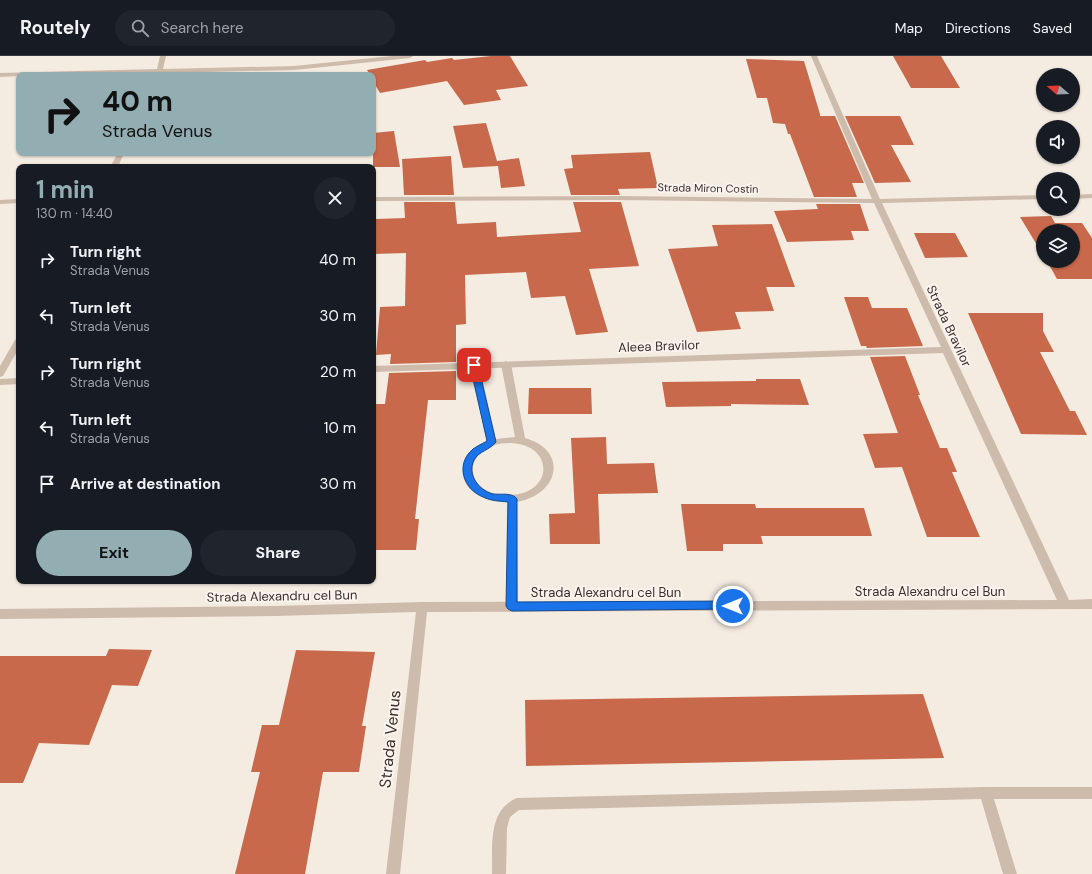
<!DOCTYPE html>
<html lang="en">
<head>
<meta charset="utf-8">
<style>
  body { margin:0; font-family:"DM Sans",sans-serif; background:#20242c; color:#f1f3f6; height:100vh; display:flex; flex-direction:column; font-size:15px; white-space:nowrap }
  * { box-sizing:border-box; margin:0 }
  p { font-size:13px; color:#9ea1a6 }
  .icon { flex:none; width:22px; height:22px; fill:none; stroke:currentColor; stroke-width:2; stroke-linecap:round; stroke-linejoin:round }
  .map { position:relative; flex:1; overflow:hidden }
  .sheet { position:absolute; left:16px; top:108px; width:360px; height:420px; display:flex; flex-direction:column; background:#171b24; border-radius:8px; box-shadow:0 1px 3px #0004 }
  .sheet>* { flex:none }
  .banner { position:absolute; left:16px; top:16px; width:360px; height:84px; border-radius:8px; box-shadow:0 1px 3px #0004; background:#92aeb2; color:#111; overflow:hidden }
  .needle { width:26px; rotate:289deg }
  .buttons { position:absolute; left:1036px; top:12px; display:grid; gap:8px }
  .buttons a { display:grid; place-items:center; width:44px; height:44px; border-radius:50%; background:#171b24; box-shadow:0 1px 3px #0004; font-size:20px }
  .pin { position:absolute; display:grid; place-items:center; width:34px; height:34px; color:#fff; margin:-17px; border-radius:8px; box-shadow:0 2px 6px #0006 }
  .me { position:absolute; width:44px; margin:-22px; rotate:270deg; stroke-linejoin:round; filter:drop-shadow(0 0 3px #0008) }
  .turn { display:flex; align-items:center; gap:14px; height:84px; padding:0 20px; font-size:18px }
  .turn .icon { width:52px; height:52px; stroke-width:2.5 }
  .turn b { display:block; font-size:28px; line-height:34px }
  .round { display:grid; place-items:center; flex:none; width:42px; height:42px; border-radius:21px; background:#20242c }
  .overview { display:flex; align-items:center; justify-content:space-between; height:68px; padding:0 20px }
  h1 { font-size:24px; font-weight:700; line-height:30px; color:#92aeb2 }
  .action { display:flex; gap:8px; margin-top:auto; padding:8px 20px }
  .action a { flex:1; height:46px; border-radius:24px; background:#92aeb2; color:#111; font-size:16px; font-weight:700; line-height:46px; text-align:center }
  .action a+a { background:#20242c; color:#f1f3f6 }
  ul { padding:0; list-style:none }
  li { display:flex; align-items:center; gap:12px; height:56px; padding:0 20px }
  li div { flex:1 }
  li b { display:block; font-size:15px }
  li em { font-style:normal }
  header { display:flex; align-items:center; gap:24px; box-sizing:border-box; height:56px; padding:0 20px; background:#171b24; border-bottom:1px solid #363941 }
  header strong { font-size:19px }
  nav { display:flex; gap:22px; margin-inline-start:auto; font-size:14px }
  .search { width:280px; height:36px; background:#20242c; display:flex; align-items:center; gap:10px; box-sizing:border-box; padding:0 14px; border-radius:22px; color:#9ea1a6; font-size:15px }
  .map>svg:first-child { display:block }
  .building { fill:#c8694b }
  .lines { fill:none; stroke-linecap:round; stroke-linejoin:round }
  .service { fill:#cdbbac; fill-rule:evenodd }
  .minor { fill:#cdbbac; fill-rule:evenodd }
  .route { fill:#1a73e8; stroke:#114b97 }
  .labels { text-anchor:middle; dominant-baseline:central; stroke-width:4; stroke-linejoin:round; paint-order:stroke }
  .far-street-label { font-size:11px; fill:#3b302b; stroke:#fbf5ee }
  .street-label { font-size:13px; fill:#3b302b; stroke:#fbf5ee }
  .near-street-label { font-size:16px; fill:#3b302b; stroke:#fbf5ee }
</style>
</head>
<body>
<header>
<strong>Routely</strong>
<div class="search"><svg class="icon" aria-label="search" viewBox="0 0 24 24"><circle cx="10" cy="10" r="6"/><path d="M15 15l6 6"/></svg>Search here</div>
<nav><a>Map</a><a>Directions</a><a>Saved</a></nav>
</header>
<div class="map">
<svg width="1092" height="818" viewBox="0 0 1092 818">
  <rect width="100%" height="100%" fill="#f4ebe1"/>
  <g class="building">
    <polygon points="491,0 510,0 528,30 496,34 501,44 464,49 447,25 380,37 373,25 373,19 370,19 367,14 425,4 427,6 452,2 454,4"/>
    <polygon points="893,0 941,0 960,32 911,32"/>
    <polygon points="746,3 804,5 820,58 820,60 835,60 864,127 852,127 857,141 814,141 790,78 788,78 785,68 773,67 767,42 757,42"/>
    <polygon points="845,60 900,60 914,89 891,89 911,126 875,127"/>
    <polygon points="486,67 497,105 519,102 525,130 501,132 498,110 463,112 453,70"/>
    <polygon points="394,75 400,111 373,111 373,77"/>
    <polygon points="650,96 658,132 618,133 620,139 571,139 564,113 573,112 571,99"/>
    <polygon points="451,100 454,139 404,139 402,103"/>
    <polygon points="404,146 455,146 457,168 496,166 497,181 581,176 573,146 621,146 639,210 589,213 608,276 576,279 565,240 531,242 526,216 465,219 466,268 456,269 456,306 390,308 391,298 376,299 380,251 405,250 406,197 374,198 376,163 405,162"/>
    <polygon points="816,148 860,148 869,175 851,175 854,184 787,186 774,155 818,153"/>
    <polygon points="1051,160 1055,167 1082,167 1092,182 1092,223 1057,223 1047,205 1073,205 1073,175 1043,175 1043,199 1020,161"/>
    <polygon points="772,168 795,231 766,231 774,255 735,256 741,273 697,276 668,193 718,190 712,169"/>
    <polygon points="914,177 955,177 968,201 925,202"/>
    <polygon points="844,241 868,241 872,252 907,252 923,290 867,292 866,290 861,290"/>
    <polygon points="968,257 1043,257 1043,275 1054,296 1040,296 1070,355 1075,355 1087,379 1021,378"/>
    <polygon points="905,300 920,339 918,339 940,392 947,392 957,416 952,416 980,481 927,481 902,411 875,412 863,378 898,377 870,301"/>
    <polygon points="456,315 456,344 428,344 415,463 419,463 416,494 373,494 373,348 385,348 389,317"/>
    <polygon points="756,323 800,323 809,349 731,348 731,350 666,351 662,326 756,325"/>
    <polygon points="529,332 591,332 592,358 528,358"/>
    <polygon points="606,381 607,408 654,407 658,437 598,438 600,488 550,488 549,458 575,457 571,382"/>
    <polygon points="681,448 755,448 756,452 864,452 872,480 761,480 763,488 723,488 723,495 687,495"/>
    <polygon points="109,593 152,594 138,630 112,629 89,689 39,687 23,727 0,727 0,600 106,600"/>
    <polygon points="296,594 375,596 362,670 366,670 359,716 323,716 305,818 235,818 260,716 251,716 262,669 279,669"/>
    <polygon points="923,638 944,702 526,710 525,644"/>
  </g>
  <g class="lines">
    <g class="service">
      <path d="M 506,305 L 511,308 L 525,382 C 570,395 558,439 517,446 L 518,550 L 516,553 L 512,555 L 508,553 L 506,550 L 507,446 C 495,445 478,442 469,432 C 454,414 468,392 487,385 L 469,309 L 471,307 L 474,306 L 479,309 L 496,383 L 515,381 L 501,308 ZM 510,387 C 555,388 554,438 510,439 C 459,440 462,387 510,387 Z"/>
      <path d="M 986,731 L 1092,731 L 1092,743 L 994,743 L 1017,818 L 1003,818 L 981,743 L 519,754 L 510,761 L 507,772 L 506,818 L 492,818 C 493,791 487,754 517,742 Z"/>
    </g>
    <g class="minor">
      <polygon points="160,0 166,0 163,13 294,10 392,0 413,0 410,2 294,14 163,17 162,19 156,19 156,17 19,19 19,20 0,21 0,17 157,13"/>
      <polygon points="811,0 817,0 880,143 1043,139 1043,143 882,147 1069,544 1092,543 1092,553 427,556 400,818 386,818 416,556 275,560 0,563 0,553 275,550 422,546 1057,544 943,297 373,316 373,310 941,291 874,147 619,144 373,145 373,141 619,140 872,143"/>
      <polygon points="118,97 124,97 118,111 110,111"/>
      <polygon points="1092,138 1092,142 1073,143 1073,139"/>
      <polygon points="19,143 19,147 0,148 0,144"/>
      <polygon points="19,281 19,292 3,320 0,321 0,310 15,284"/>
      <polygon points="19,322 19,328 0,329 0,323"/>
    </g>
  </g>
  <path class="route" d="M 474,307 L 478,309 L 496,386 C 490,394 479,395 474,404 C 467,418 478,434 493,438 C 500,439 513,436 517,443 L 517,546 L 733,545 L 737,547 L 738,550 L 737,553 L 512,555 L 508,553 L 506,550 L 508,446 C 499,445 491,445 483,441 C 463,433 455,408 473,393 C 477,390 482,388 487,385 L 470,309 Z"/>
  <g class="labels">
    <g class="far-street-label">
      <text transform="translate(708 132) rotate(1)">Strada Miron Costin</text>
    </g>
    <g class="street-label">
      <text transform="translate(949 270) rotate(65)">Strada Bravilor</text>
      <text transform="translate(659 290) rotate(-2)">Aleea Bravilor</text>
      <text x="930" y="535">Strada Alexandru cel Bun</text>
      <text x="606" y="536">Strada Alexandru cel Bun</text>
      <text transform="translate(282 540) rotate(-1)">Strada Alexandru cel Bun</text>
    </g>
    <g class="near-street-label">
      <text transform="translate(390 683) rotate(-84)">Strada Venus</text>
    </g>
  </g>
</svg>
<div class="buttons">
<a><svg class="needle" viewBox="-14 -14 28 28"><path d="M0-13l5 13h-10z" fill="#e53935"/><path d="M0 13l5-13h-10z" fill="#9ea1a6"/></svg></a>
<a><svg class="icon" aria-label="sound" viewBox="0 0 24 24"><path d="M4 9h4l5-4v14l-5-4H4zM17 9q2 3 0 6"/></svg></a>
<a><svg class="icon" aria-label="search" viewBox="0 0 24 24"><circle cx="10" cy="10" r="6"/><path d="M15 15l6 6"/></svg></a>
<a><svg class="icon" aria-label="layers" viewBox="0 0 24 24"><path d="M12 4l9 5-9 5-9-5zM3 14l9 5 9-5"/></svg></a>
</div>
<div class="pin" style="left:474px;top:309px;background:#d93025"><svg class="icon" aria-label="arrive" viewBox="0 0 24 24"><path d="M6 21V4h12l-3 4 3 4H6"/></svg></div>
<svg class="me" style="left:733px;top:550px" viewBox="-20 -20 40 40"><circle r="17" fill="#1a73e8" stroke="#fff" stroke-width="3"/><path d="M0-11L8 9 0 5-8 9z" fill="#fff"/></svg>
<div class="banner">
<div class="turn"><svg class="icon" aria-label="right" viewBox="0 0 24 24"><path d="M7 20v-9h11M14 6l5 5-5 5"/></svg><div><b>40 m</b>Strada Venus</div></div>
</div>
<section class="sheet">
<div class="overview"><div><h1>1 min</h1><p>130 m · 14:40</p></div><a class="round"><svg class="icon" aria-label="close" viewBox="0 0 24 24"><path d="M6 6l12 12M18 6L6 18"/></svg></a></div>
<ul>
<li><svg class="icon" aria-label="right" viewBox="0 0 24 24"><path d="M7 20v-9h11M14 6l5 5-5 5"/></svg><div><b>Turn right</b><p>Strada Venus</p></div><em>40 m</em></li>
<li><svg class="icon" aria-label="left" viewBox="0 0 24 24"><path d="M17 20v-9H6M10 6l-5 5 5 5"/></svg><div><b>Turn left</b><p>Strada Venus</p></div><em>30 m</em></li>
<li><svg class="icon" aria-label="right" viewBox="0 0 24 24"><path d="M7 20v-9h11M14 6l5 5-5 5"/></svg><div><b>Turn right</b><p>Strada Venus</p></div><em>20 m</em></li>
<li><svg class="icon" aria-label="left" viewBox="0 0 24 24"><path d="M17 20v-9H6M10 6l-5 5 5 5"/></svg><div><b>Turn left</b><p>Strada Venus</p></div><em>10 m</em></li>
<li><svg class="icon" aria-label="arrive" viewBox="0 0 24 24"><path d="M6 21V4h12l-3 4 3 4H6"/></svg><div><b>Arrive at destination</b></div><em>30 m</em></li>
</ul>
<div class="action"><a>Exit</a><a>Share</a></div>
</section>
</div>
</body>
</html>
